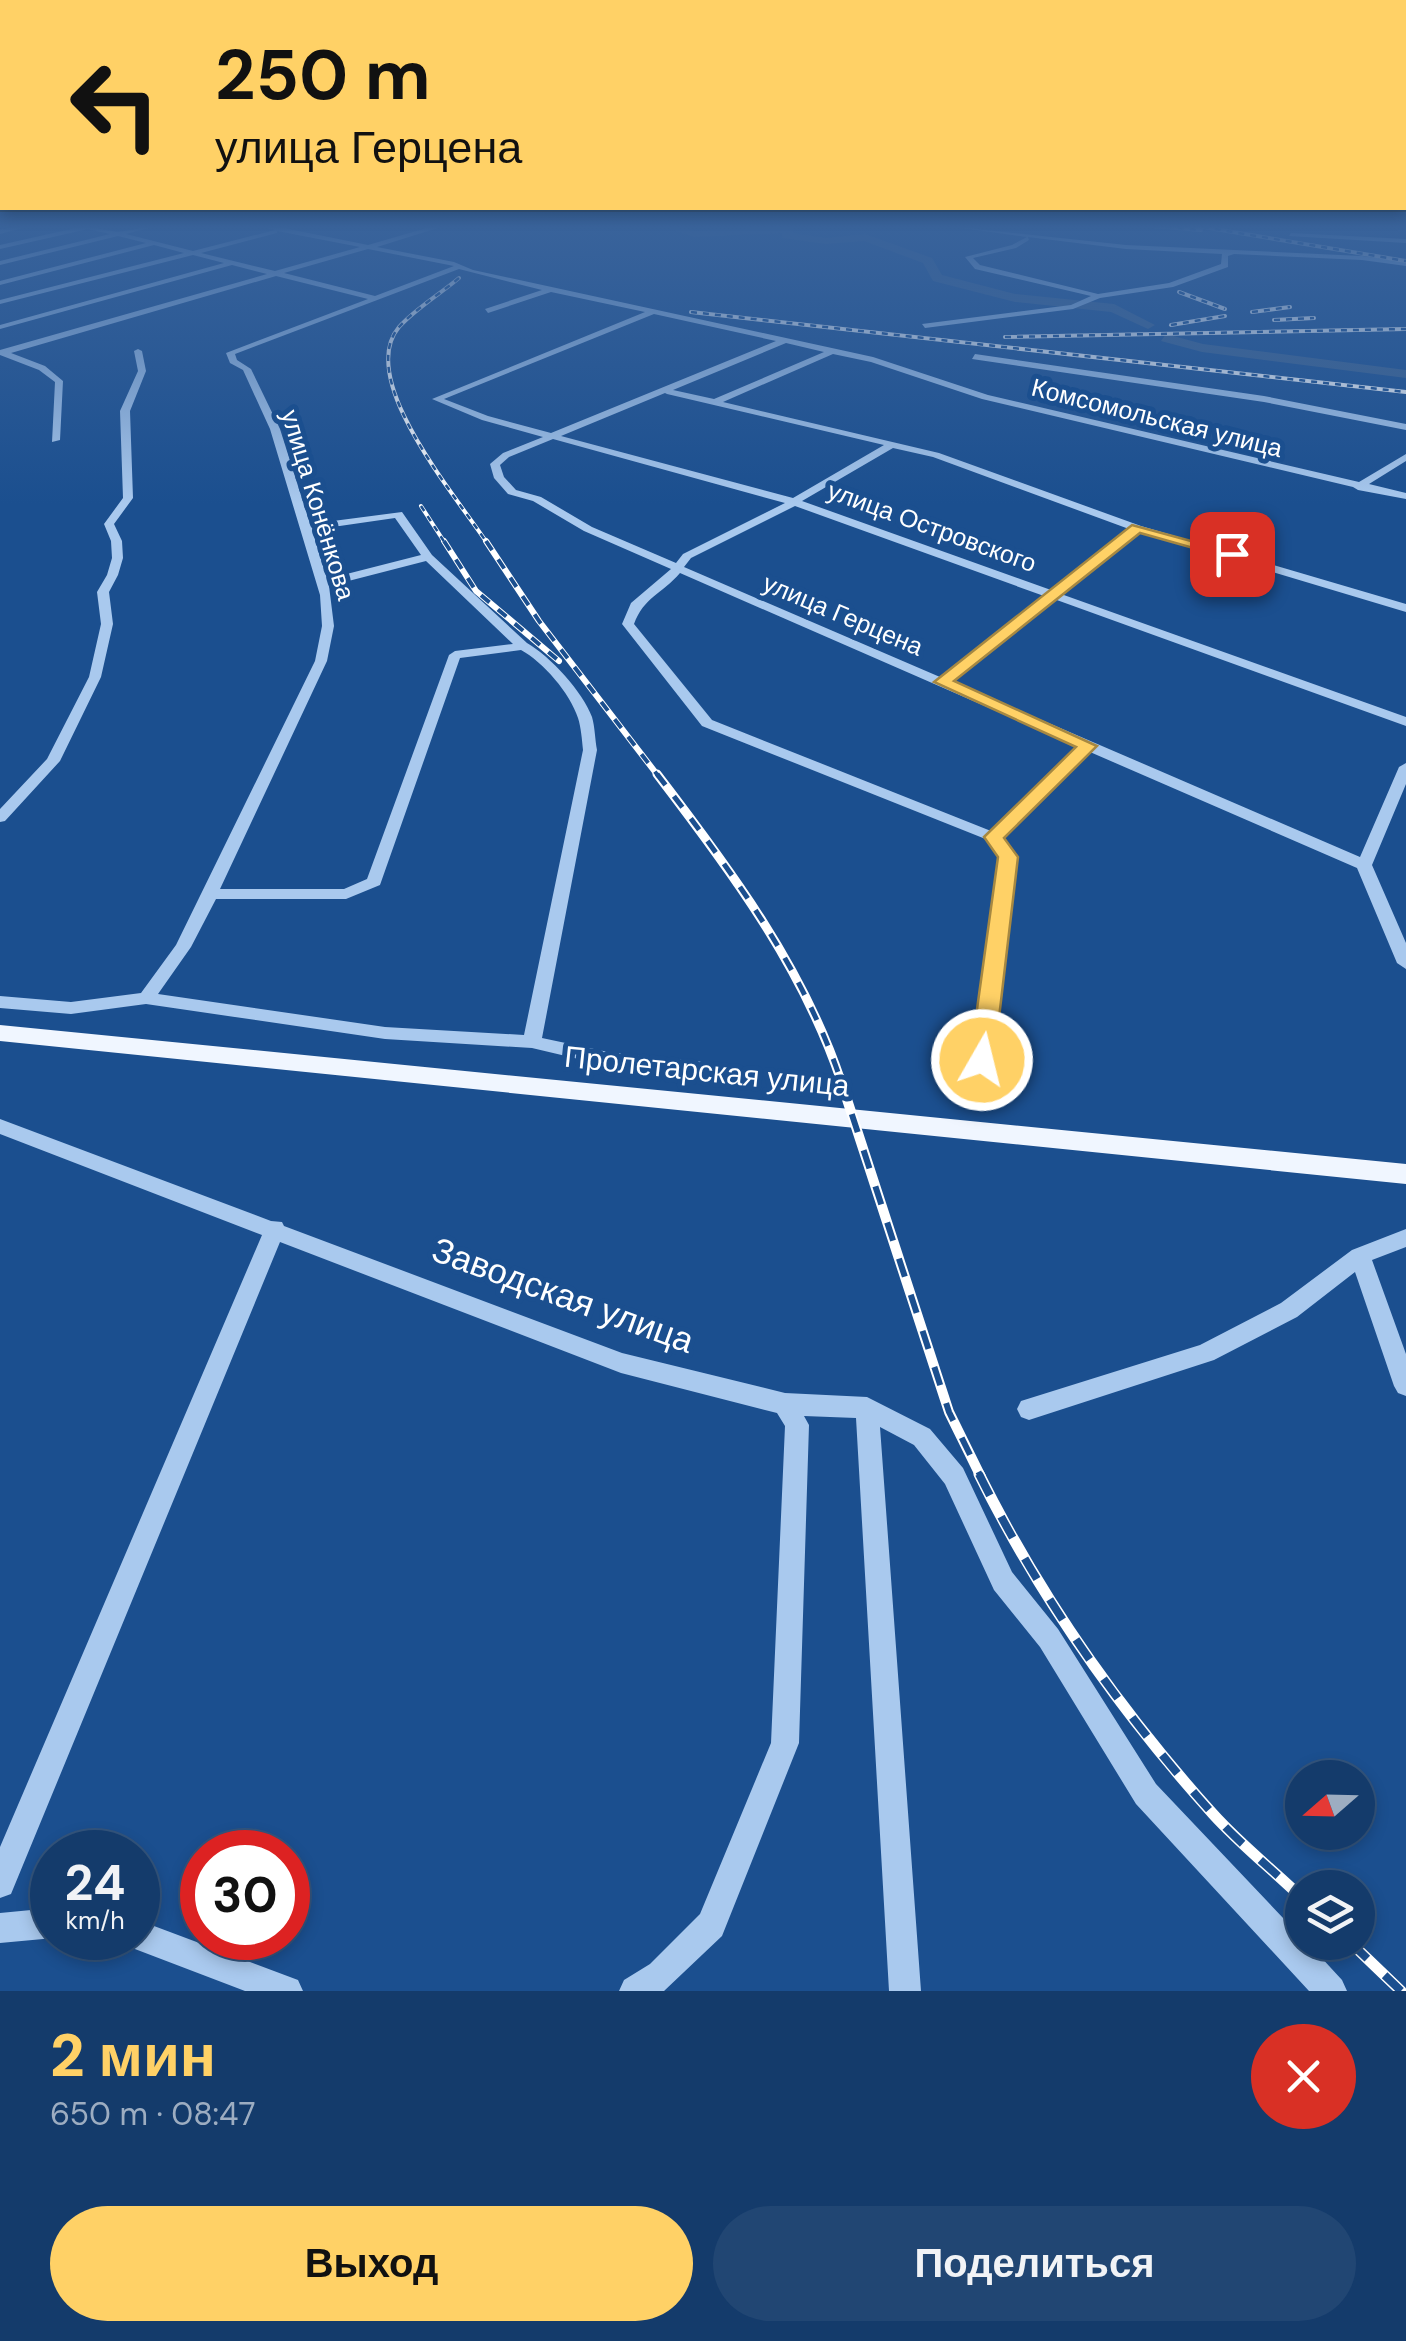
<!DOCTYPE html>
<html lang="ru">
<head>
<meta charset="utf-8">
<style>
  body { margin:0; font-family:"DM Sans",sans-serif; background:#214673; color:#f1f3f6; height:100vh; display:flex; flex-direction:column; font-size:38px; white-space:nowrap }
  * { box-sizing:border-box; margin:0 }
  p { font-size:32px; color:#9dadc1 }
  .icon { flex:none; width:55px; height:55px; fill:none; stroke:currentColor; stroke-width:2; stroke-linecap:round; stroke-linejoin:round }
  .map { position:relative; height:1991px; overflow:hidden }
  .panel { display:flex; flex-direction:column; background:#143b6b; flex:1 }
  .panel>* { flex:none }
  .banner { position:absolute; left:0px; top:0px; width:1408px; height:210px; box-shadow:0 5px 15px #0003,0 0 0 2px #33557e; background:#ffd166; color:#111; overflow:hidden }
  .needle { width:65px; rotate:250deg }
  .tools { position:absolute; left:1285px; top:1760px; display:grid; gap:20px }
  .tools a { display:grid; place-items:center; width:90px; height:90px; border-radius:50%; background:#143b6b; box-shadow:0 5px 15px #0003,0 0 0 2px #33557e; font-size:50px }
  .speed { position:absolute; left:30px; top:1830px; display:flex; gap:20px; font-size:50px; font-weight:700; text-align:center }
  .speed>* { display:grid; place-content:center; width:130px; height:130px; border-radius:50%; background:#143b6b; box-shadow:0 5px 15px #0003,0 0 0 2px #33557e; line-height:1 }
  .speed small { font-size:25px; font-weight:400 }
  .speed .limit { border:15px solid #d22; background:#fff; color:#111 }
  .pin { position:absolute; display:grid; place-items:center; width:85px; height:85px; color:#fff; margin:-42px; border-radius:20px; box-shadow:0 5px 15px #0006 }
  .me { position:absolute; width:110px; margin:-55px; rotate:8deg; stroke-linejoin:round; filter:drop-shadow(0 0 8px #0008) }
  .turn { display:flex; align-items:center; gap:35px; height:210px; padding:0 50px; font-size:45px }
  .turn .icon { width:130px; height:130px; stroke-width:2.5 }
  .turn b { display:block; font-size:70px; line-height:85px }
  .round { display:grid; place-items:center; flex:none; width:105px; height:105px; border-radius:52px; background:#214673 }
  .summary { display:flex; align-items:center; justify-content:space-between; height:170px; padding:0 50px }
  h1 { font-size:60px; font-weight:800; line-height:75px; color:#ffd166 }
  .cta { display:flex; gap:20px; margin-top:auto; padding:20px 50px }
  .cta a { flex:1; height:115px; border-radius:60px; background:#ffd166; color:#111; font-size:40px; font-weight:800; line-height:115px; text-align:center }
  .cta a+a { background:#214673; color:#f1f3f6 }
  .map>svg:first-child { display:block }
  .lines { fill:none; stroke-linecap:round; stroke-linejoin:round }
  .river { fill:#3c6290; fill-rule:evenodd }
  .minor { fill:#a9c9ee; fill-rule:evenodd }
  .major { fill:#f0f6ff; fill-rule:evenodd }
  .rail-far4-casing { stroke:#fff; stroke-width:4 }
  .rail-far3-casing { stroke:#fff; stroke-width:6 }
  .rail-far2-casing { stroke:#fff; stroke-width:9 }
  .rail-far1-casing { stroke:#fff; stroke-width:10 }
  .rail-casing { stroke:#fff; stroke-width:11 }
  .rail-far4 { stroke:#1b4f8f; stroke-width:2.5; stroke-dasharray:6; stroke-linecap:butt }
  .rail-far3 { stroke:#1b4f8f; stroke-width:4; stroke-dasharray:11; stroke-linecap:butt }
  .rail-far2 { stroke:#1b4f8f; stroke-width:5; stroke-dasharray:14; stroke-linecap:butt }
  .rail-far1 { stroke:#1b4f8f; stroke-width:6; stroke-dasharray:19; stroke-linecap:butt }
  .rail { stroke:#1b4f8f; stroke-width:8; stroke-dasharray:24; stroke-linecap:butt }
  .route { fill:#ffd166; stroke:#a68842; stroke-width:2.5 }
  .labels { text-anchor:middle; dominant-baseline:central; stroke-width:10; stroke-linejoin:round; paint-order:stroke }
  .far-street-label { font-size:25px; fill:#fff; stroke:#1b4f8f }
  .street-label { font-size:30px; fill:#fff; stroke:#1b4f8f }
  .near-street-label { font-size:35px; fill:#fff; stroke:#1b4f8f }
</style>
</head>
<body>
<div class="map">
<svg width="1406" height="1991" viewBox="0 0 1406 1991">
  <rect width="100%" height="100%" fill="#1b4f8f"/>
  <g class="lines">
    <g class="river">
      <polygon points="661,225 695,231 785,226 793,228 793,233 826,238 865,234 932,258 942,275 1015,294 1114,304 1155,325 1148,329 1111,312 1015,302 933,281 923,263 864,241 826,244 782,238 782,233 694,237"/>
      <polygon points="1166,334 1203,344 1406,370 1406,378 1202,352 1161,341"/>
    </g>
    <g class="minor">
      <polygon points="22,225 34,225 0,234 0,230"/>
      <path d="M 77,225 L 118,232 L 160,225 L 126,234 L 193,251 L 275,230 L 256,225 L 269,225 L 368,245 L 437,225 L 447,225 L 377,247 L 454,262 L 473,270 L 873,357 L 988,395 L 1359,482 L 1406,454 L 1406,461 L 1369,484 L 1406,493 L 1406,499 L 1358,490 L 1353,487 L 982,399 L 871,362 L 833,354 L 723,402 L 939,453 L 1141,526 L 1406,604 L 1406,612 L 1139,532 L 1061,594 L 1406,717 L 1406,726 L 1054,599 L 951,681 L 1360,857 L 1399,767 L 1406,763 L 1406,784 L 1372,865 L 1406,943 L 1406,969 L 1397,963 L 1357,868 L 1090,752 L 1001,837 L 1016,857 L 991,1060 L 989,1065 L 975,1065 L 973,1060 L 1000,857 L 988,840 L 702,726 L 622,624 L 631,603 L 671,569 L 584,531 L 533,501 L 508,494 L 494,478 L 490,464 L 503,453 L 543,437 L 482,420 L 432,399 L 645,312 L 551,292 L 488,313 L 485,309 L 542,290 L 459,269 L 235,354 L 237,360 L 251,369 L 280,429 L 310,524 L 402,512 L 432,555 L 527,643 C 550,656 583,692 592,717 C 595,727 595,740 597,750 L 542,1038 L 608,1052 L 703,1062 L 710,1064 L 712,1069 L 710,1074 L 703,1076 L 608,1066 L 532,1048 L 385,1039 L 146,1004 L 71,1014 L 0,1008 L 0,996 L 71,1002 L 141,993 L 176,945 L 315,661 L 322,626 L 320,595 L 270,429 L 243,370 L 230,363 L 226,353 L 368,299 L 276,276 L 11,353 L 45,366 L 63,381 L 60,440 L 52,442 L 55,382 L 39,370 L 0,355 L 0,350 L 267,274 L 232,265 L 0,329 L 0,325 L 224,263 L 193,255 L 0,304 L 0,300 L 184,253 L 154,245 L 0,285 L 0,281 L 146,243 L 118,236 L 0,265 L 0,261 L 110,234 L 88,229 L 0,249 L 0,245 L 80,227 ZM 277,231 L 360,247 L 275,271 L 201,253 L 277,233 ZM 368,249 L 454,266 L 375,296 L 284,273 ZM 654,314 L 776,341 L 551,433 L 488,416 L 444,399 ZM 786,343 L 824,352 L 714,399 L 673,390 ZM 665,393 L 667,394 L 884,445 L 793,498 L 561,436 ZM 553,439 L 785,503 L 683,554 L 676,563 L 592,527 L 541,497 L 516,490 L 504,477 L 500,465 L 509,457 ZM 893,448 L 933,457 L 1129,529 L 1051,590 L 802,501 ZM 795,506 L 1044,596 L 940,677 L 684,567 L 691,558 ZM 395,518 L 421,555 L 327,579 L 312,530 ZM 426,561 L 513,644 L 455,651 L 449,655 L 367,879 L 344,889 L 220,889 L 327,661 L 334,626 L 329,586 ZM 680,573 L 1079,747 L 991,831 L 712,720 L 634,624 C 644,597 662,594 680,573 ZM 521,650 C 543,662 570,693 578,718 C 581,727 582,740 583,750 L 524,1035 L 385,1027 L 158,994 L 191,947 L 216,899 L 346,899 L 380,885 L 460,658 Z"/>
      <polygon points="806,225 799,228 796,226 796,225"/>
      <path d="M 939,225 L 1126,245 L 1362,256 L 1406,262 L 1406,266 L 1362,260 L 1234,254 L 1228,256 L 1228,267 L 1173,287 L 1100,298 L 1073,309 L 925,328 L 922,324 L 1071,305 L 1091,296 L 975,269 L 965,257 L 1012,245 L 1027,237 ZM 1028,237 L 1126,249 L 1222,254 L 1221,264 L 1169,283 L 1098,294 L 980,265 L 973,258 L 1016,248 L 1029,240 Z"/>
      <polygon points="1291,233 1406,239 1406,243 1289,236"/>
      <polygon points="138,349 142,351 146,371 130,411 133,498 114,524 122,541 123,558 118,575 109,592 113,624 101,677 60,761 5,821 0,822 0,809 47,759 89,677 101,624 97,592 107,575 112,558 111,541 104,524 123,498 120,411 138,371 134,351"/>
      <polygon points="975,354 1264,396 1406,424 1406,430 1264,402 972,359"/>
      <polygon points="0,1119 271,1221 282,1222 284,1226 622,1353 785,1393 867,1397 930,1429 963,1468 1012,1572 1058,1629 1156,1784 1302,1938 1302,1942 1307,1942 1342,1980 1347,1991 1309,1991 1136,1804 1040,1647 994,1590 945,1484 914,1445 880,1427 921,1991 889,1991 856,1418 804,1416 809,1425 799,1743 722,1936 664,1991 619,1991 624,1980 650,1964 700,1914 771,1743 785,1426 777,1413 621,1373 280,1242 11,1894 0,1898 0,1847 262,1235 0,1134"/>
      <polygon points="1406,1229 1406,1247 1372,1260 1406,1354 1406,1396 1398,1393 1394,1386 1355,1272 1297,1317 1214,1360 1029,1420 1021,1417 1017,1409 1021,1401 1200,1345 1281,1303 1352,1250"/>
      <polygon points="52,1908 54,1938 0,1943 0,1913"/>
      <polygon points="138,1920 298,1980 303,1991 245,1991 127,1946 124,1938 138,1938"/>
    </g>
    <polygon class="major" points="0,1025 1406,1164 1406,1184 0,1041"/>
    <g class="rail-far4-casing">
      <g id="rail-far4">
        <polyline points="1142,225 1201,230"/>
        <polyline points="1191,225 1406,261"/>
        <path d="M 459,278 C 440,294 415,309 399,327 C 355,379 457,497 487,543"/>
        <polyline points="1179,292 1225,309"/>
        <polyline points="691,312 1406,392"/>
        <polyline points="1252,312 1290,307"/>
        <polyline points="1274,320 1314,318"/>
        <polyline points="1171,325 1225,316"/>
        <polyline points="1005,337 1406,329"/>
        <polyline points="421,506 445,543"/>
      </g>
    </g>
    <g class="rail-far3-casing">
      <g id="rail-far3">
        <polyline points="444,541 476,591 559,661"/>
        <polyline points="486,541 539,621 659,777"/>
      </g>
    </g>
    <g class="rail-far2-casing">
      <path id="rail-far2" d="M 657,774 C 729,868 803,967 841,1081"/>
    </g>
    <g class="rail-far1-casing">
      <polyline id="rail-far1" points="840,1078 949,1412 981,1477"/>
    </g>
    <g class="rail-casing">
      <g id="rail">
        <path d="M 979,1474 C 1040,1597 1121,1712 1213,1814 C 1240,1844 1273,1870 1302,1898"/>
        <polyline points="1350,1942 1401,1991"/>
      </g>
    </g>
    <use href="#rail-far4" class="rail-far4"/>
    <use href="#rail-far3" class="rail-far3"/>
    <use href="#rail-far2" class="rail-far2"/>
    <use href="#rail-far1" class="rail-far1"/>
    <use href="#rail" class="rail"/>
  </g>
  <linearGradient id="sky" x2="0" y2="1"><stop stop-color="#0f2b4f"/><stop offset="0.45" stop-color="#39639b"/><stop offset="1" stop-color="#39639b" stop-opacity="0"/></linearGradient>
  <rect width="1406" height="504" fill="url(#sky)"/>
  <polygon class="route" points="1132,525 1239,554 1232,559 1140,533 954,681 1097,746 1004,838 1018,857 994,1060 982,1069 970,1060 998,857 984,837 1076,747 934,682"/>
  <g class="labels">
    <g class="far-street-label">
      <text transform="translate(1157 418) rotate(14)">Комсомольская улица</text>
      <text transform="translate(318 505) rotate(73)">улица Конёнкова</text>
      <text transform="translate(932 527) rotate(20)">улица Островского</text>
      <text transform="translate(843 615) rotate(23)">улица Герцена</text>
    </g>
    <g class="street-label">
      <text transform="translate(707 1071) rotate(6)">Пролетарская улица</text>
    </g>
    <g class="near-street-label">
      <text transform="translate(563 1295) rotate(20)">Заводская улица</text>
    </g>
  </g>
</svg>
<div class="tools">
<a><svg class="needle" viewBox="-14 -14 28 28"><path d="M0-13l5 13h-10z" fill="#e53935"/><path d="M0 13l5-13h-10z" fill="#9dadc1"/></svg></a>
<a><svg class="icon" aria-label="layers" viewBox="0 0 24 24"><path d="M12 4l9 5-9 5-9-5zM3 14l9 5 9-5"/></svg></a>
</div>
<div class="speed"><div>24<small>km/h</small></div><div class="limit">30</div></div>
<div class="pin" style="left:1232px;top:554px;background:#d93025"><svg class="icon" aria-label="arrive" viewBox="0 0 24 24"><path d="M6 21V4h12l-3 4 3 4H6"/></svg></div>
<svg class="me" style="left:982px;top:1060px" viewBox="-20 -20 40 40"><circle r="17" fill="#ffd166" stroke="#fff" stroke-width="3"/><path d="M0-11L8 9 0 5-8 9z" fill="#fff"/></svg>
<div class="banner">
<div class="turn"><svg class="icon" aria-label="left" viewBox="0 0 24 24"><path d="M17 20v-9H6M10 6l-5 5 5 5"/></svg><div><b>250 m</b>улица Герцена</div></div>
</div>
</div>
<section class="panel">
<div class="summary"><div><h1>2 мин</h1><p>650 m · 08:47</p></div><a class="round" style="background:#d93025;color:#fff"><svg class="icon" aria-label="close" viewBox="0 0 24 24"><path d="M6 6l12 12M18 6L6 18"/></svg></a></div>
<div class="cta"><a>Выход</a><a>Поделиться</a></div>
</section>
</body>
</html>
